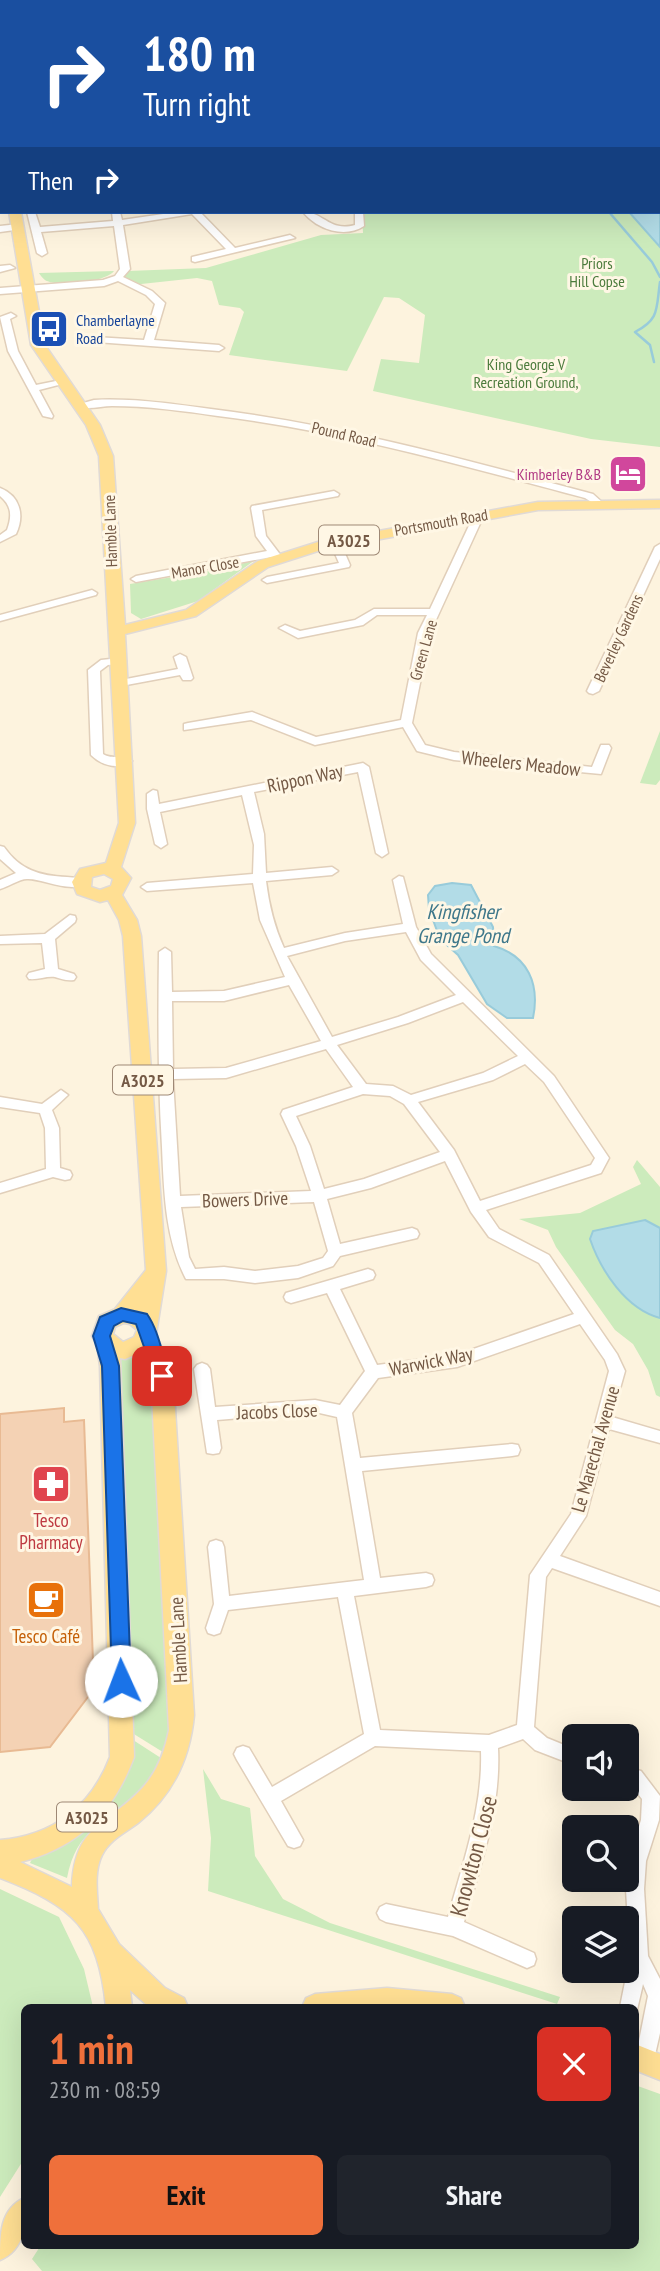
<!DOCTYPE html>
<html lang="en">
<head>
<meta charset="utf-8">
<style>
  body { margin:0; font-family:"PT Sans Narrow",sans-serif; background:#20242c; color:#f1f3f6; height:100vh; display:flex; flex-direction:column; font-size:26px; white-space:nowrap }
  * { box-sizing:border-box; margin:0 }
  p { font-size:23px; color:#9ea1a6 }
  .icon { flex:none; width:38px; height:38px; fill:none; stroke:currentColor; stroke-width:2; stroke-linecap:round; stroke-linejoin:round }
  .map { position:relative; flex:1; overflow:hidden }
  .drawer { position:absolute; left:21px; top:2004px; width:618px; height:245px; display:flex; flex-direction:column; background:#171b24; border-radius:10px; box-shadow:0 7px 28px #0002 }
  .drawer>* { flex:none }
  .guide { position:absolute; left:0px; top:0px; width:662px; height:214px; box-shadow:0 7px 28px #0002; background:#1a4fa0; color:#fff; overflow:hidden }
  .tools { position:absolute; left:562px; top:1724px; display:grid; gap:14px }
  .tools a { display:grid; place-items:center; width:77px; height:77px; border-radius:10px; background:#171b24; box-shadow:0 7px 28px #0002; font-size:35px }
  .pin { position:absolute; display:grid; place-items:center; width:60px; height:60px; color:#fff; margin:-30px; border-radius:14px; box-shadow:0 4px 10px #0006 }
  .me { position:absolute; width:77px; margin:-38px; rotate:358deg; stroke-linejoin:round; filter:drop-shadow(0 0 5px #0008) }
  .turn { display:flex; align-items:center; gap:24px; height:147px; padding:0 28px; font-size:32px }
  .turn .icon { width:91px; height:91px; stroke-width:2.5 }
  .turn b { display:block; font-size:49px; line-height:60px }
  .then { display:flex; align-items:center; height:66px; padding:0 28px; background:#0003; gap:14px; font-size:26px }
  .round { display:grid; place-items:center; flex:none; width:74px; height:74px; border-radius:10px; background:#20242c }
  .summary { display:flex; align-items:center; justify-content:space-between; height:119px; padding:0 28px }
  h1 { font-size:42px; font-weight:800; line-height:52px; color:#ef703b }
  .action { display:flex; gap:14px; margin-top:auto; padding:14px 28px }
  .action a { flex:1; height:80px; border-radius:10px; background:#ef703b; color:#111; font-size:28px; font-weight:800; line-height:80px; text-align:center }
  .action a+a { background:#20242c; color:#f1f3f6 }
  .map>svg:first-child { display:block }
  .green { fill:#ccebbc }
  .water { fill:#b2dce7; stroke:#98cbda; stroke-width:2 }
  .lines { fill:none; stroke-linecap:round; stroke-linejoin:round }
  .stream { stroke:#98cbda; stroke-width:2.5 }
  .building { fill:#f4d2b4; stroke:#e8ba93; stroke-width:2 }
  .minor-casing { stroke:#e1cfba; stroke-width:3 }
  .major-casing { stroke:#e0dad6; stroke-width:3 }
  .minor { fill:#fff; fill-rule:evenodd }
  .major { fill:#ffdf93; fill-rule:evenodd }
  .route { fill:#1a73e8; stroke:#114b97; stroke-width:2 }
  .labels { text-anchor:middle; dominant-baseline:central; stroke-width:6; stroke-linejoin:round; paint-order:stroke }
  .far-park-label { font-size:16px; fill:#4b7b3c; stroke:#fff7e5 }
  .far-transit-label { font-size:16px; fill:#164399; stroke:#fff7e5; text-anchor:start }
  .far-street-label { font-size:16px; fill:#745945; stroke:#fff7e5 }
  .far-hotel-label { font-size:16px; fill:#b23c85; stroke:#fff7e5; text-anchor:end }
  .shield { fill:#fff7e5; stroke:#9e8875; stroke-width:2 }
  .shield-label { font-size:18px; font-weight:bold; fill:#745945 }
  .street-label { font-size:19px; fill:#745945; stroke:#fff7e5 }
  .health-label { font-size:19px; fill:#be3a42; stroke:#fff7e5 }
  .food-label { font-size:19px; fill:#c56008; stroke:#fff7e5 }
  .water-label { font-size:21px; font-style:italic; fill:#3e778a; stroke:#fff7e5 }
  .near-street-label { font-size:23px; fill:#745945; stroke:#fff7e5 }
</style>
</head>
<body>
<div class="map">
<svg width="660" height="2271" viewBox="0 0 660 2271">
  <rect width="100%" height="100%" fill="#fdf3de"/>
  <g class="green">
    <polygon points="2,0 660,2 660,141 660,2 2,2 0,73"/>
    <polygon points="660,207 660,447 591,439 373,391 381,359 419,363 425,315 399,298 384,297 347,371 229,355 244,312 240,308 219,305 212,281 197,278 132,285 121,279 128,271 206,268 321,235 363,233 362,212 660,212"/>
    <path d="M 114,271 C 106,282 60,287 47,281 C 45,281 40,275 39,273 Z"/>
    <polygon points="255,560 198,601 141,619 131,613 130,584 227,568"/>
    <polygon points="660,731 660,780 656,785 640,783"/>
    <polygon points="637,1160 660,1187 660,1397 656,1395 648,1370 633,1344 615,1330 556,1247 548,1230 519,1219 580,1213 641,1184 633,1167"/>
    <polygon points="144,1349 152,1370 174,1712 166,1754 129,1731 116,1356"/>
    <path d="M 130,1738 L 164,1760 C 155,1772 147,1786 136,1795 C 103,1826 77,1828 67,1878 L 30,1863 L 33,1857 L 55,1846 Z"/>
    <polygon points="203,1769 221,1799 250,1808 255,1856 283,1899 330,1923 560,1997 557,2004 208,1891 211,1838"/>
    <polygon points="0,1889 59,1917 84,1969 93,2007 24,2007 24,2159 0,2197"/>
    <polygon points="635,2085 660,2094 660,2271 42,2271 32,2259 41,2245 635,2245"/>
  </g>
  <g class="water">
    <polygon points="629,212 660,213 660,247"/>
    <path d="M 452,883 L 471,885 L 493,927 L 494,946 C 528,956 540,984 533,1018 L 507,1018 L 487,1004 L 458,955 L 440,939 L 429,909 L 428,895 L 435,886 Z"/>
    <path d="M 645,1220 L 660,1228 L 660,1318 C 626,1309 601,1271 590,1239 L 593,1231 Z"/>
  </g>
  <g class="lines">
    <g class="stream">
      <polyline points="609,212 652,262 660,277"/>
      <path d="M 654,362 L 650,345 L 635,332 C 660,319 656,309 660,282"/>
    </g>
  </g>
  <polygon class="building" points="64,1408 64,1422 84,1420 94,1689 50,1747 0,1752 0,1414"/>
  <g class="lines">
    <g class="minor-casing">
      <g id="minor">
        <rect x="0" y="202" width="2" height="6"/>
        <polygon points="27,212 35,212 40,227 113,221 112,212 120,212 122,220 177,212 200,212 235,248 290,235 295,238 195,262 192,261 192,257 226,249 192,214 123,225 130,269 123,277 152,291 165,303 154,340 219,345 224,348 219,351 82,341 77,338 79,336 144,340 155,304 146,295 118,281 104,286 0,294 0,288 103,280 115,276 120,269 114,226 41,232 47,253 42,256 37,253"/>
        <path d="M 303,212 C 324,212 329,232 355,225 L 355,212 L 363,212 L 364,226 C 344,239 317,229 303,212 Z"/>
        <polygon points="19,224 23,227 22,229 0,232 0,226"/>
        <polygon points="0,266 10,265 15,268 0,272"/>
        <polygon points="11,313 16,316 10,319 18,351 36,385 61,380 66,383 39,390 53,416 52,418 43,416 8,351 0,317"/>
        <path d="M 94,400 C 133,398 173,404 211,409 C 341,425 467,460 593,494 L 603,503 L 598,506 L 585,498 C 464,466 342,431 218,416 C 183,411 147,406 112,406 C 101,406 84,411 76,405 Z"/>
        <path d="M 0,488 C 20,496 25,515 16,534 L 0,542 L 0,535 L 7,530 C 12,516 12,506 0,496 Z"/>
        <polygon points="334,491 339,494 338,496 262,510 266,536 282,557 281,559 273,559 271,557 136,582 131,579 136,576 267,551 256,536 251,508 252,506"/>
        <polygon points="479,512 484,515 430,633 412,723 425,745 454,752 592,767 601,745 609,745 611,748 601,774 454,760 417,751 403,727 315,745 251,720 184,730 184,724 188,723 252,712 316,737 401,720 418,633 427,615 377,615 363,625 298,638 279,628 285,625 300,631 355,620 374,609 430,609 474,515"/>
        <polygon points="335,539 340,542 350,565 349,567 267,583 262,580 267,577 339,563 330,542"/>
        <polygon points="660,544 660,559 599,691 593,694 589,693 587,691 655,547"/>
        <polygon points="92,590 97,593 96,595 0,621 0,615"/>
        <polygon points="180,654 186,657 193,678 191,680 183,680 180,675 121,686 115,683 121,680 178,669 174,657"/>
        <path d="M 120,658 L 126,661 L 124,663 L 108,665 L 100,671 L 103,754 C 112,760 124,754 132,761 C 119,770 102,766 91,755 L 88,670 L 101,660 Z"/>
        <path d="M 363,763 L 369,767 L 388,853 L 382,857 L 376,853 L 358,772 L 254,792 L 264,834 L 266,873 L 332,867 L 338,871 L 332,875 L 266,881 C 269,905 274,926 284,948 L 345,933 L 403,924 L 393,880 L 399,876 L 403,877 L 416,927 L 431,954 L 554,1076 L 609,1158 L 601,1173 L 486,1210 L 499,1229 L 549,1255 L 617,1354 L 625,1371 L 612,1417 L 660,1431 L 660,1443 L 609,1429 L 586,1516 L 560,1556 L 660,1592 L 660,1606 L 552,1568 L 546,1577 L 534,1727 L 547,1738 L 574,1749 L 574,1765 L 535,1750 L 523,1739 L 498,1748 C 501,1808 481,1865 464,1922 L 534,1953 L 536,1959 L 534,1965 L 527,1968 L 453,1936 L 386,1922 L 380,1919 L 377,1913 L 380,1907 L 386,1904 L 448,1917 C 463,1862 483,1808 481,1751 L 375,1746 L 281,1801 L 303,1840 L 300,1846 L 294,1848 L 288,1846 L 237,1760 L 234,1754 L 237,1748 L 243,1746 L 249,1748 L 272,1787 L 364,1734 L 338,1597 L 228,1610 L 220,1633 L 214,1635 L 208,1633 L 206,1628 L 214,1604 L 208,1547 L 210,1542 L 216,1540 L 222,1542 L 224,1547 L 229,1596 L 364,1580 L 337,1417 L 315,1412 L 217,1420 L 221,1448 L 219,1453 L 213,1454 L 207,1453 L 194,1369 L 197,1365 L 202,1363 L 207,1365 L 210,1369 L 215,1407 L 315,1400 L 340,1405 L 365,1371 L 327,1293 L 291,1303 L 286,1301 L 284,1297 L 286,1293 L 368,1269 L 373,1271 L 375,1275 L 373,1279 L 340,1289 L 377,1365 L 456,1355 L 574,1314 L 539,1263 L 489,1237 L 471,1212 L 445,1161 L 371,1188 L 327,1199 L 340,1244 L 412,1228 L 417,1230 L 419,1234 L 417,1238 L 340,1256 L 333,1266 L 298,1278 L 255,1283 L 224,1279 L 186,1279 C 165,1239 164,1192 162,1147 C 158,1082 158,1017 159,952 L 165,948 L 171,952 L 172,992 L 224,991 L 285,977 L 260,920 L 253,883 L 147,891 L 141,887 L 147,883 L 253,874 L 254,845 L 242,795 L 160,812 L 167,844 L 161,848 L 155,844 L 147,809 L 147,794 L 153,790 L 157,791 L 159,804 ZM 406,932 L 421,960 L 456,995 L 398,1017 L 332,1037 L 287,956 L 345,941 ZM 289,985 L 321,1041 L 226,1068 L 173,1069 L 172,1001 L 224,1001 ZM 463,1002 L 518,1056 L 483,1073 L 411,1095 L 393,1086 L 366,1084 L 337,1045 L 408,1023 ZM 326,1049 L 353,1087 L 283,1110 L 281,1114 L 296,1146 L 311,1191 L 180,1196 L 173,1079 L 226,1078 ZM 525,1064 L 544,1082 L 595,1158 L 591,1165 L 480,1201 L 454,1150 L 418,1102 L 493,1080 ZM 363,1094 L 390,1096 L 404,1104 L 440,1152 L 364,1179 L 324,1189 L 310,1146 L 296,1116 ZM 314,1202 L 328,1251 L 323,1258 L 298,1266 L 255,1271 L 224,1267 L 195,1269 L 189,1257 L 181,1207 ZM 580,1324 L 605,1360 L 609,1371 L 571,1514 L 530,1575 L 517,1725 L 489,1735 L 380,1730 L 354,1596 L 426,1587 L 432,1585 L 434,1580 L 432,1575 L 426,1573 L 380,1578 L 362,1471 L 512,1456 L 518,1455 L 520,1450 L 518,1445 L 512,1444 L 360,1458 L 352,1413 L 378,1378 L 457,1367 Z"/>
        <path d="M 0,846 L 4,847 C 20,870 40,876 67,877 C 75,878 81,877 87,882 C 73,895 42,878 27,879 C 19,879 8,887 0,889 L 0,880 L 16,873 L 0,859 Z"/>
        <path d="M 70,915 L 75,916 L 76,919 L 75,922 L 55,939 L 58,969 L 74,974 L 76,977 L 74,980 C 66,981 62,979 55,977 C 46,976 38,980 29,979 L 27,976 L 29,973 L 45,969 L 42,943 L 0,944 L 0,936 L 45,934 Z"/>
        <polygon points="61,1090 68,1095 52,1110 59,1128 60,1168 70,1171 72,1175 70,1179 65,1180 53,1177 0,1193 0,1183 46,1169 45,1128 40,1113 0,1107 0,1097 42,1104"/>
        <polygon points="626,1767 641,1771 660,1796 659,1820 646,1861 644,1889 648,1956 660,1979 660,2033 652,2068 645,2071 638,2068 635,2061 648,1996 643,1984 636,2014 635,2007 620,2007 630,1957 626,1889 628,1861 641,1820 642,1799 630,1784 626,1783"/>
      </g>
    </g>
    <g class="major-casing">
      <g id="major">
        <polygon points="0,150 2,151 2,163 0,163"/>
        <path d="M 9,212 L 21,212 L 45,345 L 100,425 L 113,456 L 125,625 L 186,610 L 258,561 L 318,542 L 538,502 L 660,500 L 660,508 L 538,510 L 321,550 L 268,567 L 196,616 L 125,634 L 135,823 L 121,867 L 131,878 L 122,895 L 137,920 L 141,936 L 166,1271 L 156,1334 L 173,1376 L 194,1715 C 190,1759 173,1795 138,1823 C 126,1832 109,1840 102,1855 C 94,1871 97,1891 98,1909 L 119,1944 L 165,1988 L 184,1998 L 188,2007 L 149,2007 L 130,1990 L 132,2007 L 106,2007 C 98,1928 73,1906 0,1878 L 0,1840 C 52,1836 91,1807 110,1757 L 100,1366 L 97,1344 L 92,1336 L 99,1316 L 115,1309 L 146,1270 L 123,936 L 119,920 L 108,900 L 100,902 L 77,894 L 72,882 L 80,869 L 106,863 L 119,823 L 99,456 L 86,425 L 31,345 ZM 104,874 L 113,879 L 111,886 L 100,890 L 91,887 L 92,877 ZM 124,1323 L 130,1324 L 137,1330 L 134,1337 L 123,1342 L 113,1334 L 115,1327 ZM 142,1352 L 151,1376 L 169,1730 C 165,1750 159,1768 145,1785 C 111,1825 74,1822 72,1887 L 20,1862 C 78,1848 114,1812 134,1757 L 120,1358 L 125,1359 Z"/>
        <polygon points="387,1988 452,1994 461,1998 465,2007 302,2007 306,1998 315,1994"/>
        <polygon points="635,2044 660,2054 660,2080 635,2070"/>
        <path d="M 24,2198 C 26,2222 26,2249 0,2260 C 0,2235 0,2209 24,2198 Z"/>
      </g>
    </g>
    <use href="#minor" class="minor"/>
    <use href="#major" class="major"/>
  </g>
  <path class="route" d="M 121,1308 L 147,1314 C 159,1331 162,1355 170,1376 L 168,1381 L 156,1381 L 136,1324 L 123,1321 L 114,1326 L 110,1336 L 119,1366 L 131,1681 L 128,1687 L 121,1689 L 114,1687 L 112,1681 L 102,1366 L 93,1336 L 100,1317 Z"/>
  <defs>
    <g id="bus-square" transform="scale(2.0125)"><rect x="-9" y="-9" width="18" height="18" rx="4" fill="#1a4fb4" stroke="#fff7e5"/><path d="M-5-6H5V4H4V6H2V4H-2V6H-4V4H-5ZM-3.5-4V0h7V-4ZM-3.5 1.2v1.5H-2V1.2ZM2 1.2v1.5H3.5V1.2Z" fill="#fff"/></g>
    <g id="hotel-square" transform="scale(2.0125)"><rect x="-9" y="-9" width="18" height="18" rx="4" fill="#d1479c" stroke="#fff7e5"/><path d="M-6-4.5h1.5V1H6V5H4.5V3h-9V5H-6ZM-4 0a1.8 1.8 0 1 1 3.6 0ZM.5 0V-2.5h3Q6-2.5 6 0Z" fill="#fff"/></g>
    <g id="pharmacy-square" transform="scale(2.0125)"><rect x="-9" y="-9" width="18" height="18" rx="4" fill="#e0444e" stroke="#fff7e5"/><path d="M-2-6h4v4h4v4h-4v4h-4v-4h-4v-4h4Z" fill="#fff"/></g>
    <g id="cafe-square" transform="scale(2.0125)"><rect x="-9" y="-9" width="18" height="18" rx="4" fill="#e8710a" stroke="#fff7e5"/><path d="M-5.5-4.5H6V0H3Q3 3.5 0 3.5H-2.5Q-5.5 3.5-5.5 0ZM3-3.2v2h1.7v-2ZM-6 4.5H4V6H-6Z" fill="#fff"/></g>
  </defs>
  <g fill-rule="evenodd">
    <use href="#bus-square" x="49" y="329"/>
    <use href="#hotel-square" x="628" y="474"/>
    <use href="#pharmacy-square" x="51" y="1484"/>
    <use href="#cafe-square" x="46" y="1600"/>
  </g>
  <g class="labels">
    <g class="far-park-label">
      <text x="597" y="263">Priors<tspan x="597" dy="18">Hill Copse</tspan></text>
      <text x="526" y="364">King George V<tspan x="526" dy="18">Recreation Ground,</tspan></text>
    </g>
    <g class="far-transit-label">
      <text x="76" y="320">Chamberlayne<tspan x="76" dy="18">Road</tspan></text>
    </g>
    <g class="far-street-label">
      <text transform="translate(344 434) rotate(13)">Pound Road</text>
      <text transform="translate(441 522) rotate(-10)">Portsmouth Road</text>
      <text transform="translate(110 531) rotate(-92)">Hamble Lane</text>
      <text transform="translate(205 567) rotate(-10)">Manor Close</text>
      <text transform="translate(618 638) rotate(-65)">Beverley Gardens</text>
      <text transform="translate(423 650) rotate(-74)">Green Lane</text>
    </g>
    <g class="far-hotel-label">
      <text x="601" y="474">Kimberley B&amp;B</text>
    </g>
    <g class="shield">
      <rect x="319" y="525.5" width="60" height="29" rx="5"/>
      <rect x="113" y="1065.5" width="60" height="29" rx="5"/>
      <rect x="57" y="1802.5" width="60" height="29" rx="5"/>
    </g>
    <g class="shield-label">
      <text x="349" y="540">A3025</text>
      <text x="143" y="1080">A3025</text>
      <text x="87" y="1817">A3025</text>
    </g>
    <g class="street-label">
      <text transform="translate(521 763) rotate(6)">Wheelers Meadow</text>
      <text transform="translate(305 778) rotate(-12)">Rippon Way</text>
      <text transform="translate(245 1199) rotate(-2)">Bowers Drive</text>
      <text transform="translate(431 1361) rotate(-11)">Warwick Way</text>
      <text transform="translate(277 1411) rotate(-2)">Jacobs Close</text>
      <text transform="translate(595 1449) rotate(-74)">Le Marechal Avenue</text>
      <text transform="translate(178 1640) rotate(-93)">Hamble Lane</text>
    </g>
    <g class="health-label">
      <text x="51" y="1520">Tesco<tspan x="51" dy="22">Pharmacy</tspan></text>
    </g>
    <g class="food-label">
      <text x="46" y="1636">Tesco Café</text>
    </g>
    <g class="water-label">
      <text x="463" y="911">Kingfisher<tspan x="463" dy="24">Grange Pond</tspan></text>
    </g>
    <g class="near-street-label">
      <text transform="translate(473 1856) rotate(-75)">Knowlton Close</text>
    </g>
  </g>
</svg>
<div class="tools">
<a><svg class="icon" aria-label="sound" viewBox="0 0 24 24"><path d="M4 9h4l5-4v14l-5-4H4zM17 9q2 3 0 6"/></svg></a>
<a><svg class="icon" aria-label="search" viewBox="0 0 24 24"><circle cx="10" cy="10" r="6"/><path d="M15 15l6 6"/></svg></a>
<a><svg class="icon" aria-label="layers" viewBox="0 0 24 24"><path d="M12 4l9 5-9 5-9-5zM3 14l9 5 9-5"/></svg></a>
</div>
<div class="pin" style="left:162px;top:1376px;background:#d93025"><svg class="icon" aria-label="arrive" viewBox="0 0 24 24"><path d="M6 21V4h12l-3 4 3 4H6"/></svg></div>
<svg class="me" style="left:121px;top:1681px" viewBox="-20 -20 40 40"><circle r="19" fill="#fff"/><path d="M0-13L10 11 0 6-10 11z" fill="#1a73e8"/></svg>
<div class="guide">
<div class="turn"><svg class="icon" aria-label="right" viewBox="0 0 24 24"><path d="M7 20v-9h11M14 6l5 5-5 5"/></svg><div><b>180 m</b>Turn right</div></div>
<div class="then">Then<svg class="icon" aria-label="right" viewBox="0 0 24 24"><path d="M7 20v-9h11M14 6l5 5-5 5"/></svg></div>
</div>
<section class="drawer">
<div class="summary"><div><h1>1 min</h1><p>230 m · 08:59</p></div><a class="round" style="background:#d93025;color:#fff"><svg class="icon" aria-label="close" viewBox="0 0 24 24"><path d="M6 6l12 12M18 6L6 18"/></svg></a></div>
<div class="action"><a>Exit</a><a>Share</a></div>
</section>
</div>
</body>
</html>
